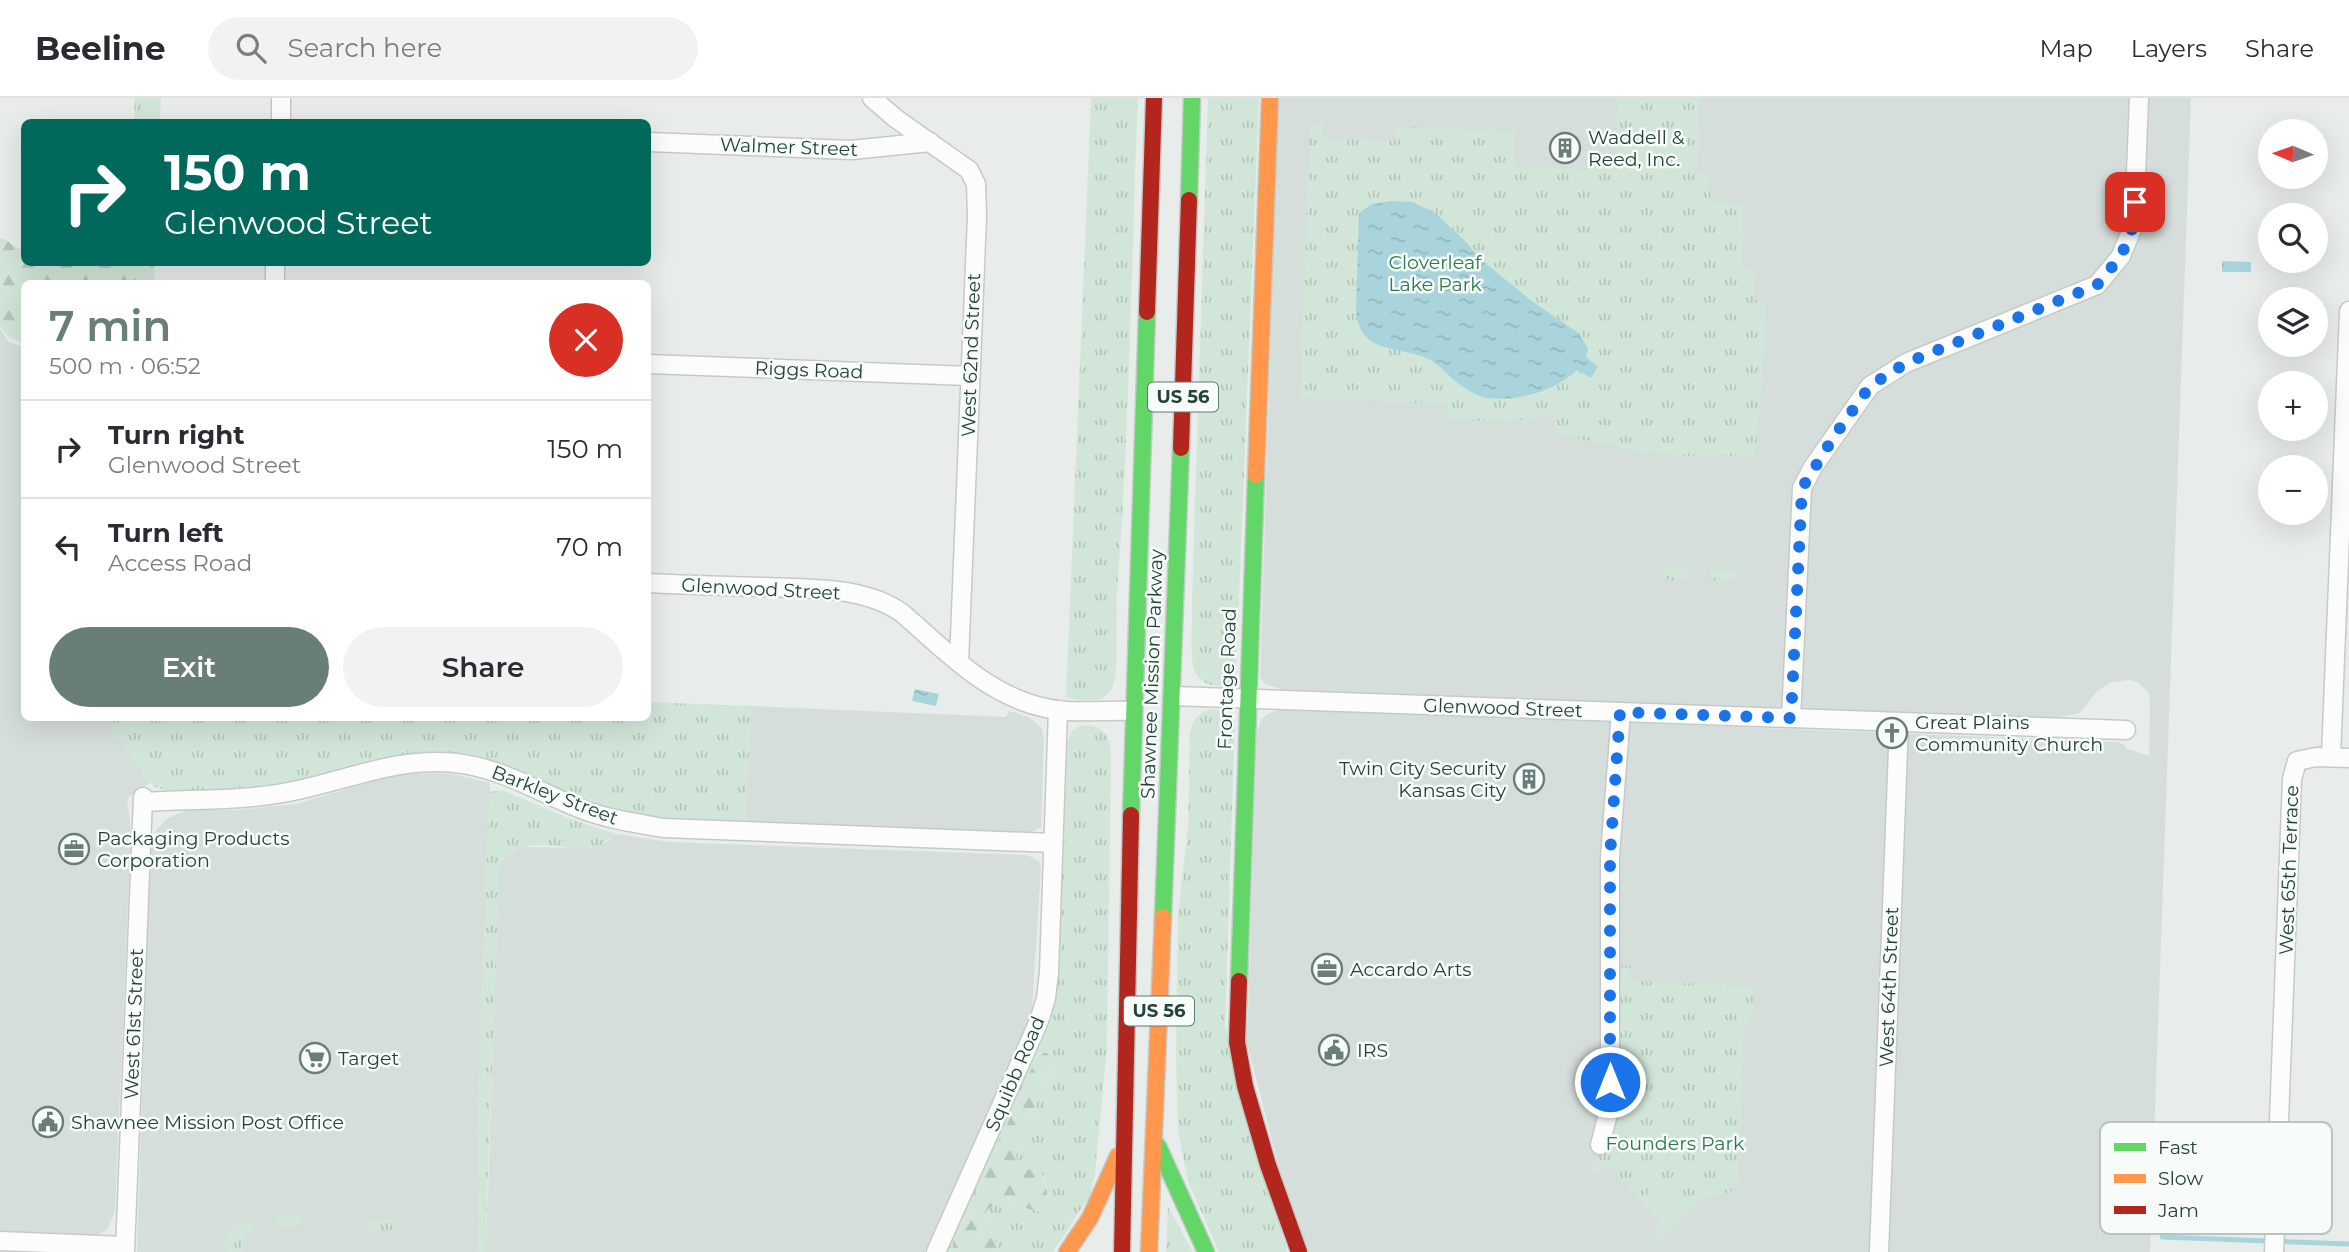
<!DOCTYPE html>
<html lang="en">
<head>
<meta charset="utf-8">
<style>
  body { margin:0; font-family:Montserrat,sans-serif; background:#f2f2f3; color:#2b2b33; height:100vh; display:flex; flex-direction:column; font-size:26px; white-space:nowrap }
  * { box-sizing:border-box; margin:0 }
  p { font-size:23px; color:#7c7c81 }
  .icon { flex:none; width:38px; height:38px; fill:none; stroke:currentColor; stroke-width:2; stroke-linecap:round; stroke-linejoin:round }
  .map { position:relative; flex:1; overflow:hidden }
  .details { position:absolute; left:21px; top:182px; width:630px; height:441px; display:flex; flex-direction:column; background:#fff; border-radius:10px; box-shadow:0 7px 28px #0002 }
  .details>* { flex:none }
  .banner { position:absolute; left:21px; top:21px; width:630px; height:147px; border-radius:10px; box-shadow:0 7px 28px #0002; background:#00695c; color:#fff; overflow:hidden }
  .needle { width:46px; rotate:272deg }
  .tools { position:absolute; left:2258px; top:21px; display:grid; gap:14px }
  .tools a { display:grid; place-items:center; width:70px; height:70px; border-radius:50%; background:#fff; box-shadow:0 7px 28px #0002; font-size:35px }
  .pin { position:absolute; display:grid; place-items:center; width:60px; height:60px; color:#fff; margin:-30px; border-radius:14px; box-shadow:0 4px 10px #0006 }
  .me { position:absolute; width:77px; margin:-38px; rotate:0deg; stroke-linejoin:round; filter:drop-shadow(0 0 5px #0008) }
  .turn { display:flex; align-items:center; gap:24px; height:147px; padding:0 28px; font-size:32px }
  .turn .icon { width:91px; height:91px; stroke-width:2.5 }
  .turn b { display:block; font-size:49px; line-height:60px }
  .round { display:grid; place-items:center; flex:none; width:74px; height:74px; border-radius:37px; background:#f2f2f3 }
  .summary { display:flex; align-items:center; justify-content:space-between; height:119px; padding:0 28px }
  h1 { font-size:42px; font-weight:600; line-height:52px; color:#697e78 }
  .action { display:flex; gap:14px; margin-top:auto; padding:14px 28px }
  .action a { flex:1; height:80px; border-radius:42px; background:#697e78; color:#fff; font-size:28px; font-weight:600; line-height:80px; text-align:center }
  .action a+a { background:#f2f2f3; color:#2b2b33 }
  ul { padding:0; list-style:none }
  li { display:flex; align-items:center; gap:21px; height:98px; padding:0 28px; border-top:2px solid #e1e1e2 }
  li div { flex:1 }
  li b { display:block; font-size:26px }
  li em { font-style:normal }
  header { display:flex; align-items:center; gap:42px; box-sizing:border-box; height:98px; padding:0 35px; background:#fff; border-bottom:2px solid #e1e1e2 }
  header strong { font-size:33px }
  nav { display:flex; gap:38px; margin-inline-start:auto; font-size:24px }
  .search { width:490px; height:63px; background:#f2f2f3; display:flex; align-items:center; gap:18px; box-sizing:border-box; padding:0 24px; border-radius:38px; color:#7c7c81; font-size:26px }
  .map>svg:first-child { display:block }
  .built { fill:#d6dedb }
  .grass { fill:url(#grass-tufts) }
  .forest { fill:url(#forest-firs) }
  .garden { fill:#d1e6d8 }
  .water { fill:url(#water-ripples) }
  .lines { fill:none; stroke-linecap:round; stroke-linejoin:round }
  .stream { stroke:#a9d4db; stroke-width:5 }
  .street-casing { stroke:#c5cac8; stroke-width:21 }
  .fast-casing { stroke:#c3cbc8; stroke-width:19 }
  .slow-casing { stroke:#c3cbc8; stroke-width:19 }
  .jam-casing { stroke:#c3cbc8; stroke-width:19 }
  .street { stroke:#fcfcfc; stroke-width:18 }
  .fast { stroke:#63d668; stroke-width:16 }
  .slow { stroke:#ff974d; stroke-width:16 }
  .jam { stroke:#b3261e; stroke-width:16 }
  .route { stroke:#1a73e8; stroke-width:12; stroke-dasharray:0 21.6 }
  .labels { text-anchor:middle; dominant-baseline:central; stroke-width:5; stroke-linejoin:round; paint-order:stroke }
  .shield { fill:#f7fbf9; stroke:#637a73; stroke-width:2 }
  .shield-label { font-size:18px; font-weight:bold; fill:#24423a }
  .poi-label { font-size:19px; fill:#24423a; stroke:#f7fbf9; text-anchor:start }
  .street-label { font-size:19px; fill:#24423a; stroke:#f7fbf9 }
  .park-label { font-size:19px; fill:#2d7a4b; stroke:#f7fbf9 }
  .key { fill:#f7fbf9; stroke:#b8c4c0; stroke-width:2 }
  .key-label { font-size:19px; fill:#24423a }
</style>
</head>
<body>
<header>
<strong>Beeline</strong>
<div class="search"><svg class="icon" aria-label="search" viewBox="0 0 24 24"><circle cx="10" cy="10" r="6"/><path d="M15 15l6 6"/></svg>Search here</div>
<nav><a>Map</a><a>Layers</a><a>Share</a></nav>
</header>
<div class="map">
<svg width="2349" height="1154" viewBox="0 0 2349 1154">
  <defs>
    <pattern id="grass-tufts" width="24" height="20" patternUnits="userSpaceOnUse" patternTransform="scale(1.75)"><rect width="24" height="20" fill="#d1e6d8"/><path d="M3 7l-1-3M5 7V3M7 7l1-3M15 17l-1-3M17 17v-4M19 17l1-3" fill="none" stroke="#b3c6ba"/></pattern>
    <pattern id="forest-firs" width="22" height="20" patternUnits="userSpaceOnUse" patternTransform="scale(1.75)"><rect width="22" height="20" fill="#d1e6d8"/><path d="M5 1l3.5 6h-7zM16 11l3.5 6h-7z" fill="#b3c6ba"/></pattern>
    <pattern id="water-ripples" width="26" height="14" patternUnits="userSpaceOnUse" patternTransform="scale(1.75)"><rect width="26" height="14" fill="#a9d4db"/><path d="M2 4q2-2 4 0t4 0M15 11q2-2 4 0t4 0" fill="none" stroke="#91b7bd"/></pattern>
  </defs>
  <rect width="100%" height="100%" fill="#e8edeb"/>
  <g class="built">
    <polygon points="1278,0 2191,0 2150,1154 1308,1154 1280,1073 1247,945 1257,634 1261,622 1267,616 1282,611 2117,644 2123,646 2126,650 2149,658 2150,606 2149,596 2144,590 2137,584 2129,582 2109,585 2096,594 2080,615 2056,620 1284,592 1265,586 1260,580"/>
    <polygon points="0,231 9,244 24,249 24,620 113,620 113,637 124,645 144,680 150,685 127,700 131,733 115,1113 107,1132 97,1137 0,1134"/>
    <polygon points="751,608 1006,619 1009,613 1031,620 1042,631 1044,642 1041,729 1026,737 745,726"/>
    <polygon points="434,675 453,676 490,685 477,1054 480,1085 478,1154 137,1154 150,757 156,732 168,720 187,712 237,712 296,706 381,681 406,676"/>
    <polygon points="616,736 669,744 1027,757 1039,763 1041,770 1032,911 1024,934 925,1154 486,1154 499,768 506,758 519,749 589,750 605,745"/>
  </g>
  <g class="grass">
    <polygon points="135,0 161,0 160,24 134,24"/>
    <path d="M 1091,0 L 1138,0 C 1131,164 1130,329 1117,493 C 1115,515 1119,571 1113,588 C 1104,608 1083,603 1066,599 Z"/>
    <path d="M 1208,0 L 1259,0 L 1236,577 C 1230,585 1222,590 1212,587 C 1205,586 1198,581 1195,574 C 1189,563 1193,516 1192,501 Z"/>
    <path d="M 1618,0 L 1699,0 L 1697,75 L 1710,76 L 1710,103 L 1744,105 L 1742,169 L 1756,172 L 1754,202 L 1765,203 L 1764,256 L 1755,358 C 1720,357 1680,360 1646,355 C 1614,350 1589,340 1555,338 L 1556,315 C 1521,326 1484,322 1447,323 L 1448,306 L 1300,301 L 1310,25 L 1323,25 L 1323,40 L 1395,43 L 1396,28 L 1515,33 L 1514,69 L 1595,72 L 1595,67 L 1616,67 Z"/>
    <polygon points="125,165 155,165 154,185 124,186"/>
    <path d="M 1666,470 L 1686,471 L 1690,477 L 1682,483 C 1673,483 1666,484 1662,474 Z"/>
    <path d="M 1712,471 L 1733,472 L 1737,477 L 1732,483 C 1722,486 1712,485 1708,475 Z"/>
    <polygon points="648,604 751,608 745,726 648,721 592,707 524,677 394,660 368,665 299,686 226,694 172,694 155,689 144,680 124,645 113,637 113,620 648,620"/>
    <path d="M 1211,611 L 1224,613 L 1235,622 L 1225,927 L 1287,1154 L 1219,1154 L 1188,1083 L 1178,1034 L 1176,962 L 1178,818 L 1188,728 L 1190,635 C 1192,622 1198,615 1211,611 Z"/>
    <path d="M 1088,627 C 1106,629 1110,640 1111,657 L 1107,948 L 1095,1075 L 1090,1097 L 1053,1154 L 998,1154 L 997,1145 L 982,1139 C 983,1132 983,1116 988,1111 C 999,1101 1030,1110 1043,1115 C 1049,1098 1049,1089 1041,1074 L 1022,1070 L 1017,1067 L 1016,1056 L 1051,971 L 1043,954 L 1038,956 L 951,1154 L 946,1154 L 1047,927 L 1058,869 L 1063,758 L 1062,727 L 1065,649 L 1073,632 L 1080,628 Z"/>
    <path d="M 502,692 L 568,720 L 616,736 L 601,747 L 589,750 C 561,752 518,736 500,765 L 488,1073 L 486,1154 L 478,1154 L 480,1085 L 477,1054 L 489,694 Z"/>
    <path d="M 1630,866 L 1630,883 L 1753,888 L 1753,914 L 1744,932 L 1738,1082 C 1727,1105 1714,1094 1696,1106 C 1684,1114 1674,1128 1664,1139 L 1657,1142 L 1654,1134 L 1662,1125 L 1608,1067 L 1598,1077 L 1593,1074 L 1592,1068 L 1608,1045 L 1619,927 L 1619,876 L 1620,869 Z"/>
    <polygon points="1168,1109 1193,1154 1166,1154"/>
    <polygon points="280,1117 301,1118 302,1128 277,1128 276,1120"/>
    <polygon points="375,1121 395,1122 396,1132 370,1132 369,1124"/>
    <polygon points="242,1125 253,1128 254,1136 244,1137 242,1154 226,1154 225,1143 227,1133"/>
  </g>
  <g class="forest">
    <path d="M 0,140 C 10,141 13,152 24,151 L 24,164 L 126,165 L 126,185 L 24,186 L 24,245 L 10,240 L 0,229 Z"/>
    <path d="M 1043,954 L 1048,956 L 1053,964 L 1051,971 L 1016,1056 L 1017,1067 L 1022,1070 L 1041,1074 C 1048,1090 1049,1098 1043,1115 C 1030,1111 1000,1101 988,1111 C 983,1116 983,1131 982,1138 L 991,1140 L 997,1145 L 998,1154 L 951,1154 L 1038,956 Z"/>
  </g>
  <polygon class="garden" points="1659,1085 1684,1113 1669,1127 1662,1125 1640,1103"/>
  <g class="water">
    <path d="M 1391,103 L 1412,104 L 1434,114 L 1466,144 L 1479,160 L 1533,204 L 1577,234 L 1588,250 L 1586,259 L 1598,269 L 1591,280 L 1577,272 C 1555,293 1517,304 1487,300 C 1479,299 1469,293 1462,288 C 1449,280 1440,265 1424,259 C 1394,248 1360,255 1356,213 L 1359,115 L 1372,106 Z"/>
    <polygon points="2222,163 2251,164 2251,174 2222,174"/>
    <polygon points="915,591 939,596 936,608 912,603"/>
  </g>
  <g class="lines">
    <polyline class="stream" points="2162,1139 2349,1146"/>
    <g class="street-casing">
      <g id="street">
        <polyline points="872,0 895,20 969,72 976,86 977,118 959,564"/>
        <polyline points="281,24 281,0"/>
        <polyline points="648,44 851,52 930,44"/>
        <polyline points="275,186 275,164"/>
        <polyline points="648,266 970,278"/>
        <path d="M 648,485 C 687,487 727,488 766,489 C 810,491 864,488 902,515 C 945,552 987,598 1046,610 C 1073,616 1104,612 1133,613"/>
        <polyline points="1173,598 2126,632"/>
        <polyline points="1791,620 1802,390 1813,369 1870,288 1906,265 2097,187 2121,158 2134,126 2139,0"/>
        <polyline points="2331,659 2349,213"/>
        <path d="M 145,704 C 191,701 238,703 283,695 C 342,685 395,658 456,665 C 501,670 539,694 581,711 C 607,721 635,725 664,730 L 1053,745"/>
        <polyline points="1600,1047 1610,1008 1610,758 1621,614"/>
        <polyline points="0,1143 125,1148"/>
        <polyline points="125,1154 143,699"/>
        <polyline points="936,1154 1039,923 1046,900 1049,874 1058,612"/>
        <polyline points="1879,1154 1899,624"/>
        <polyline points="2274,1154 2292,681 2297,663 2316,659 2349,660"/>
      </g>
    </g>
    <g class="fast-casing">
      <g id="fast">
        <polyline points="1189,102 1192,0"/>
        <polyline points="1131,717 1147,214"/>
        <polyline points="1163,819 1181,350"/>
        <polyline points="1239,883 1256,377"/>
        <polyline points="1158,1048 1206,1154"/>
      </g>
    </g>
    <g class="slow-casing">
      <g id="slow">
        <polyline points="1256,377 1270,0"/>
        <polyline points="1067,1154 1090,1120 1118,1058"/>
        <polyline points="1149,1154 1163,819"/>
      </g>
    </g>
    <g class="jam-casing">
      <g id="jam">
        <polyline points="1147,214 1154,0"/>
        <polyline points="1181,350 1189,102"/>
        <polyline points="1239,883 1237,944 1245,988 1268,1067 1299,1154"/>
        <polyline points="1122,1154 1131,717"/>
      </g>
    </g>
    <use href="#street" class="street"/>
    <use href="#fast" class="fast"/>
    <use href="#slow" class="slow"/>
    <use href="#jam" class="jam"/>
  </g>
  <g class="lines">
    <polyline class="route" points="1610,984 1610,758 1620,614 1791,620 1802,390 1835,337 1870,288 1906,265 2097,187 2121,158 2134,126 2135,104"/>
  </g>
  <defs>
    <g id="building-ring" transform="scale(1.575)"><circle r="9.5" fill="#f7fbf9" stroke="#697e78" stroke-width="1.5"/><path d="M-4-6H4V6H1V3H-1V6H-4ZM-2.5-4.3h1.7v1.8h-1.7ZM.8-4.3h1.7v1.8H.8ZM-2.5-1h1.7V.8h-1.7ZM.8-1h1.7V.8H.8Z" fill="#697e78"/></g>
    <g id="church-ring" transform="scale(1.575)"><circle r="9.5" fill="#f7fbf9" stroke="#697e78" stroke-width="1.5"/><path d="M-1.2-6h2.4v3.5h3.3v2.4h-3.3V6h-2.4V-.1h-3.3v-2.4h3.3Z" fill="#697e78"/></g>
    <g id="office-ring" transform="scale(1.575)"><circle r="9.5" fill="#f7fbf9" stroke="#697e78" stroke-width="1.5"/><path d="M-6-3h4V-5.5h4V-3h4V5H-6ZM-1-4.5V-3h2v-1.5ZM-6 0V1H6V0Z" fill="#697e78"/></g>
    <g id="civic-ring" transform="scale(1.575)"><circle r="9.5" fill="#f7fbf9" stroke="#697e78" stroke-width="1.5"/><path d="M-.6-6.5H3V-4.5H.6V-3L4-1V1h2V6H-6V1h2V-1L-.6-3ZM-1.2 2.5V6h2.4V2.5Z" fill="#697e78"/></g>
    <g id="supermarket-ring" transform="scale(1.575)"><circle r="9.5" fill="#f7fbf9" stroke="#697e78" stroke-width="1.5"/><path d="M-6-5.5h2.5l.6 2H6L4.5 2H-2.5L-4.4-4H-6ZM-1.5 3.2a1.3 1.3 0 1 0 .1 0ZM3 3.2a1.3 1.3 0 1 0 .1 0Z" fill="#697e78"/></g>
  </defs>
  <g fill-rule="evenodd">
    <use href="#building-ring" x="1565" y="50"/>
    <use href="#church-ring" x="1892" y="635"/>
    <use href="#building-ring" x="1529" y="681"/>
    <use href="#office-ring" x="74" y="751"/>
    <use href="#office-ring" x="1327" y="871"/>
    <use href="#civic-ring" x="1334" y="952"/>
    <use href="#supermarket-ring" x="315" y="960"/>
    <use href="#civic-ring" x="48" y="1024"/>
  </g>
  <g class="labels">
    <g class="shield">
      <rect x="1148" y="284.5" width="70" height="29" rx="5"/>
      <rect x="1124" y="898.5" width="70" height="29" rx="5"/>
    </g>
    <g class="shield-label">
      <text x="1183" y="299">US 56</text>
      <text x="1159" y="913">US 56</text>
    </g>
    <g class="poi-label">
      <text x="1588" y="39">Waddell &amp;<tspan x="1588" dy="22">Reed, Inc.</tspan></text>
      <text x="1915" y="624">Great Plains<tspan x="1915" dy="22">Community Church</tspan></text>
      <text x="1506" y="670" text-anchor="end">Twin City Security<tspan x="1506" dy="22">Kansas City</tspan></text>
      <text x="97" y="740">Packaging Products<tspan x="97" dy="22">Corporation</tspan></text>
      <text x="1350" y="871">Accardo Arts</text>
      <text x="1357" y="952">IRS</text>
      <text x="338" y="960">Target</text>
      <text x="71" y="1024">Shawnee Mission Post Office</text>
    </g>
    <g class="street-label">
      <text transform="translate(789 49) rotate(2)">Walmer Street</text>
      <text transform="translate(971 257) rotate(-88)">West 62nd Street</text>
      <text transform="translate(809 272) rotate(2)">Riggs Road</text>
      <text transform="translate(761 491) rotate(3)">Glenwood Street</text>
      <text transform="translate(1152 576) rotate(-88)">Shawnee Mission Parkway</text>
      <text transform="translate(1227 581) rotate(-88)">Frontage Road</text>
      <text transform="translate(1503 610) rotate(2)">Glenwood Street</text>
      <text transform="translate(555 697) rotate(21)">Barkley Street</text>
      <text transform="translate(2289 772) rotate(-88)">West 65th Terrace</text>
      <text transform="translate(1889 889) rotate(-88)">West 64th Street</text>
      <text transform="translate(134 926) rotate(-88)">West 61st Street</text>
      <text transform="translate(1015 976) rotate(-67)">Squibb Road</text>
    </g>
    <g class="park-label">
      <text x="1435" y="164">Cloverleaf<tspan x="1435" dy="22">Lake Park</tspan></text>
      <text x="1675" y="1045">Founders Park</text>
    </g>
  </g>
  <rect x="2100" y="1024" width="232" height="112" rx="10" class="key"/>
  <rect x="2114" y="1045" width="32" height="8" fill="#63d668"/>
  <rect x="2114" y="1076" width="32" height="9" fill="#ff974d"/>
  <rect x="2114" y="1108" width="32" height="8" fill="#b3261e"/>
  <g class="key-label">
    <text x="2158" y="1056">Fast</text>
    <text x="2158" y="1087">Slow</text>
    <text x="2158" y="1119">Jam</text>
  </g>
</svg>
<div class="tools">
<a><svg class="needle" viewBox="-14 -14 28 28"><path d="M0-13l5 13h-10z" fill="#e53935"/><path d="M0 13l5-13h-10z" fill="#7c7c81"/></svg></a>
<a><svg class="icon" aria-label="search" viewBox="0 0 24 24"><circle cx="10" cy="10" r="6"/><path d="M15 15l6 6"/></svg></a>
<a><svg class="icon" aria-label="layers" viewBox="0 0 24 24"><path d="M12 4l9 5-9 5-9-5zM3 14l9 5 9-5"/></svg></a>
<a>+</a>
<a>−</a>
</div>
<div class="pin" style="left:2135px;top:104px;background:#d93025"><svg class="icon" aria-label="arrive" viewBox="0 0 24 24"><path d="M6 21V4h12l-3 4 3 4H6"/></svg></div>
<svg class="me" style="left:1610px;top:984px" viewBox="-20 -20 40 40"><circle r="17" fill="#1a73e8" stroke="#fff" stroke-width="3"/><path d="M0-11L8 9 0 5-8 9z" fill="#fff"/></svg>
<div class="banner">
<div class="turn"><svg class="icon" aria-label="right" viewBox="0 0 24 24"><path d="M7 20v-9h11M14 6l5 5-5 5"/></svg><div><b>150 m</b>Glenwood Street</div></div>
</div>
<section class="details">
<div class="summary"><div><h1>7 min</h1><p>500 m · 06:52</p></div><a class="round" style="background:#d93025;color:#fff"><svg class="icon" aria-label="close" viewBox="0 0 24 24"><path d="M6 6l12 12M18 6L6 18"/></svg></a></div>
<ul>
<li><svg class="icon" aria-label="right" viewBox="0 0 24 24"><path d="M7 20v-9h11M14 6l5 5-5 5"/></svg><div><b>Turn right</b><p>Glenwood Street</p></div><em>150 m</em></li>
<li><svg class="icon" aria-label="left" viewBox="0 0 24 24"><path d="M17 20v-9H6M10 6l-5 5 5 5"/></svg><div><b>Turn left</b><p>Access Road</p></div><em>70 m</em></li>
</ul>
<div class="action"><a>Exit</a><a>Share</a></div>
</section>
</div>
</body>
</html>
